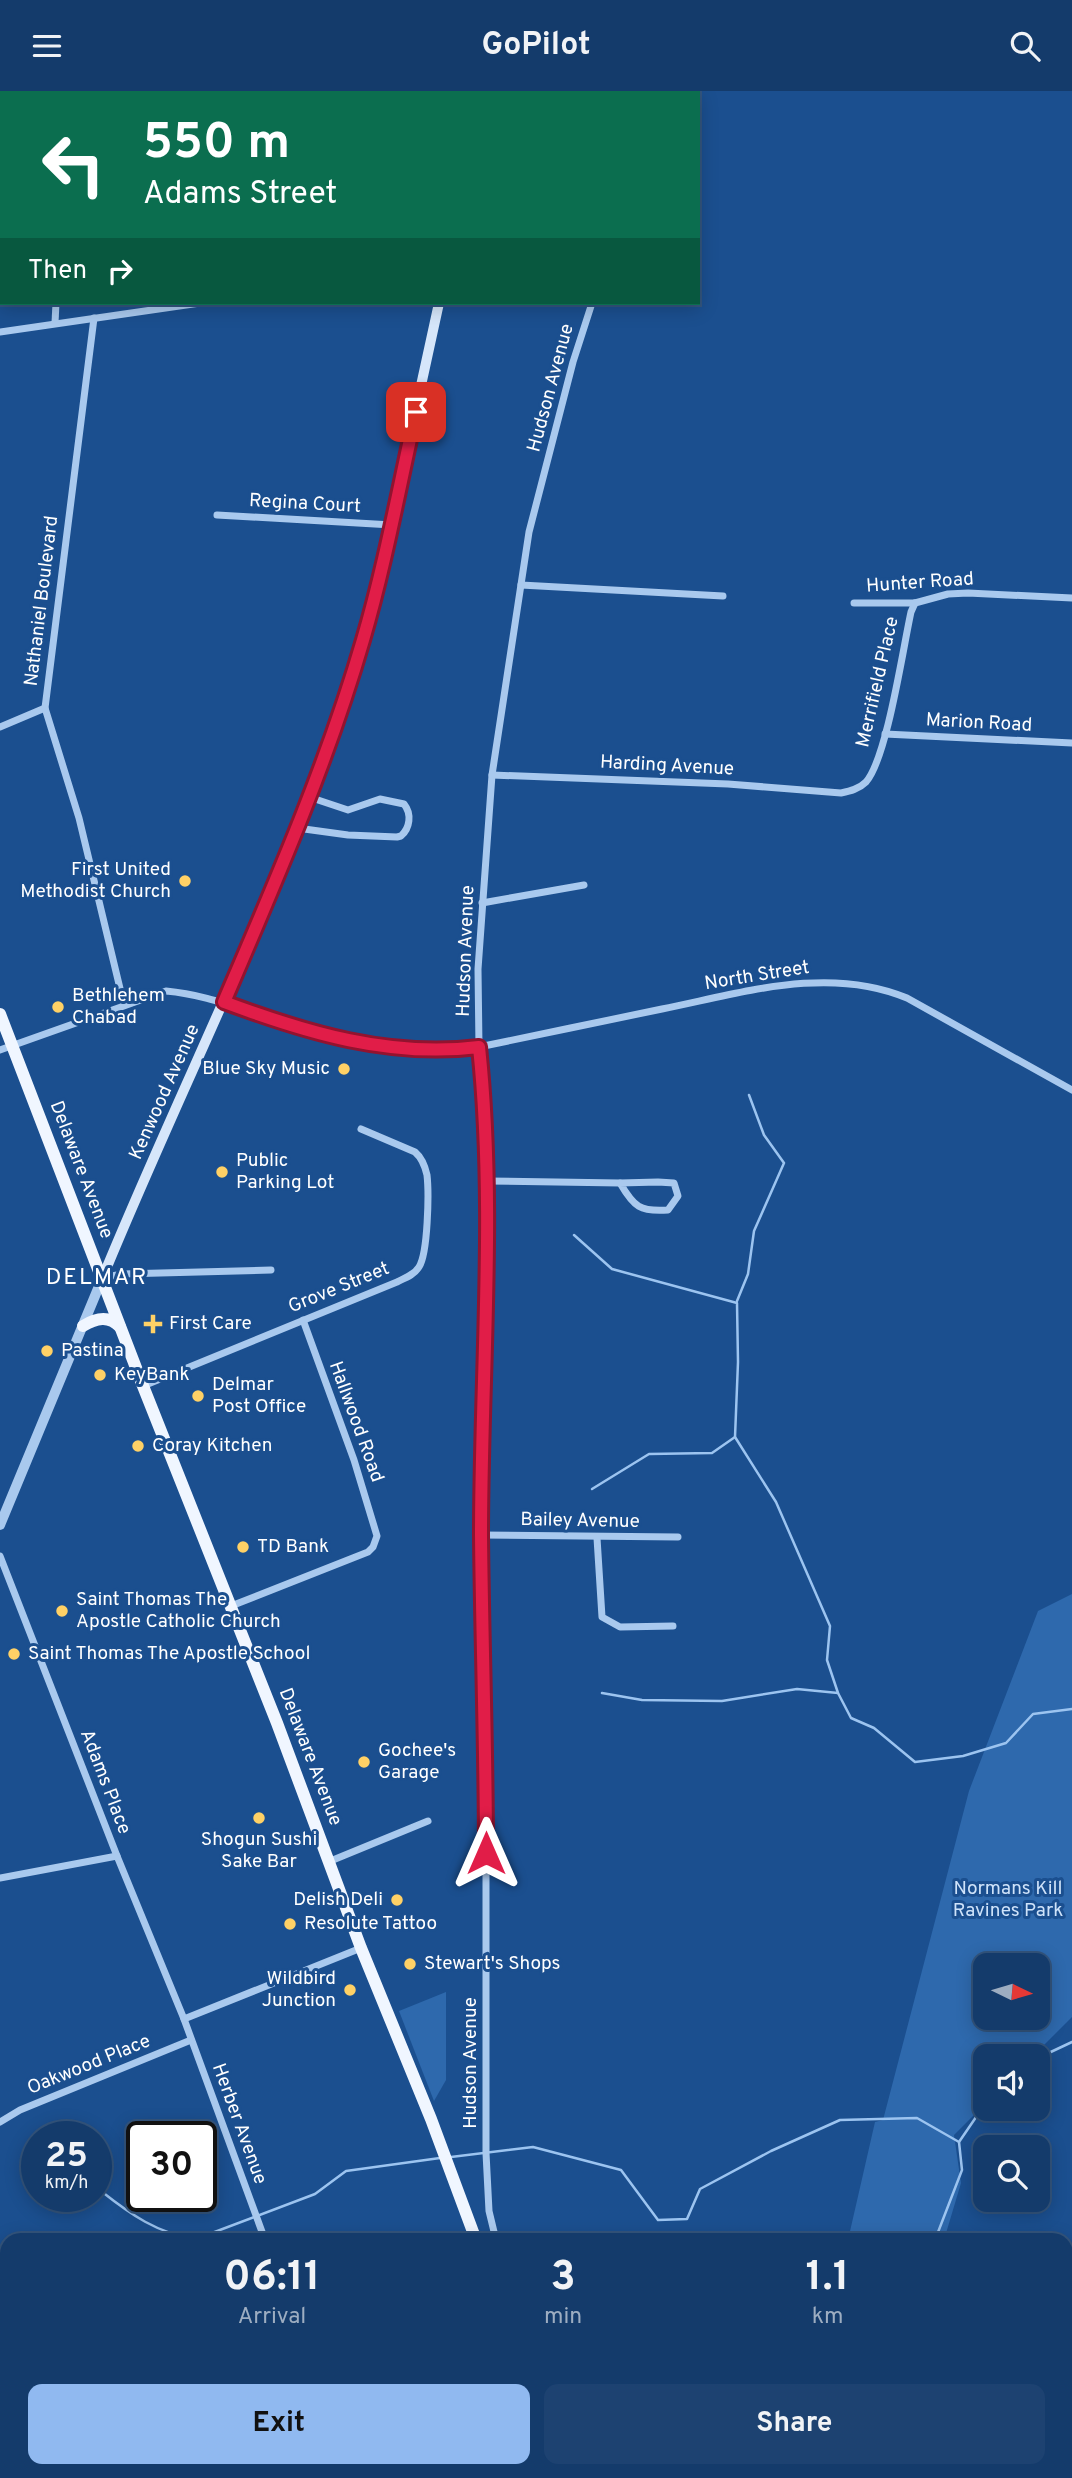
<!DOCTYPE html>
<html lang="en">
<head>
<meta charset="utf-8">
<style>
  body { margin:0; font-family:Overpass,sans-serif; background:#1d4271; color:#f1f3f6; height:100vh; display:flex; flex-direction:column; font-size:26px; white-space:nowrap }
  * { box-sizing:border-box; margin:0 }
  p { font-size:23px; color:#9dadc1 }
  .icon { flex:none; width:38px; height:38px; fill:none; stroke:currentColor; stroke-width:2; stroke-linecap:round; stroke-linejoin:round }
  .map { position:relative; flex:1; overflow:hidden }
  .side { position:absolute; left:0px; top:2142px; width:1073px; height:245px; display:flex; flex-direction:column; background:#143b6b; border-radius:21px 21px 0 0; box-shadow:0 4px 18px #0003,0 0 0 2px #33557e }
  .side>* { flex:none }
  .hud { position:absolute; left:0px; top:0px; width:700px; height:214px; box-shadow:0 4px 18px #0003,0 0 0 2px #33557e; background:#0b6e4f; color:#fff; overflow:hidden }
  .needle { width:46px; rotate:95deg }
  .tools { position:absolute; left:973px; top:1862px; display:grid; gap:14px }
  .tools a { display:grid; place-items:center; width:77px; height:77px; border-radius:14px; background:#143b6b; box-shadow:0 4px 18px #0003,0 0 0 2px #33557e; font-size:35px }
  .speed { position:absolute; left:21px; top:2030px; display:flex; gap:14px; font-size:35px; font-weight:700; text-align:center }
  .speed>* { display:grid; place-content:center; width:91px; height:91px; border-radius:50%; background:#143b6b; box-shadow:0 4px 18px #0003,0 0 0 2px #33557e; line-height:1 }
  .speed small { font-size:18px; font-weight:400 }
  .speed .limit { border:4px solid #111; border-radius:10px; background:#fff; color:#111 }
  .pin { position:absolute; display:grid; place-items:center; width:60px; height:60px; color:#fff; margin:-30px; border-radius:14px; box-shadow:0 4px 10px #0006 }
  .me { position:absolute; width:77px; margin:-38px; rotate:0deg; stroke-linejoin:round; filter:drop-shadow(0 0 5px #0008) }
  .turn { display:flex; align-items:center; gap:24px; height:147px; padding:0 28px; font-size:32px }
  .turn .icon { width:91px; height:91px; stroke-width:2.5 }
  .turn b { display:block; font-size:49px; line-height:60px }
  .then { display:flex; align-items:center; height:66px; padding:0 28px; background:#0003; gap:14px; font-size:26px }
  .eta { display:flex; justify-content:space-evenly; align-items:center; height:119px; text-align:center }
  .eta b { font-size:42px; font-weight:700; line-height:49px }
  .button { display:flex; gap:14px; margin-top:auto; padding:14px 28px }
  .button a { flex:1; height:80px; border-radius:14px; background:#90b9f0; color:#111; font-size:28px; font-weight:700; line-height:80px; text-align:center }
  .button a+a { background:#1d4271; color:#f1f3f6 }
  header { display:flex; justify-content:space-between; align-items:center; height:91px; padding:0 28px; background:#143b6b; font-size:32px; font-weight:700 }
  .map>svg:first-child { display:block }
  .green { fill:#2e69ad; fill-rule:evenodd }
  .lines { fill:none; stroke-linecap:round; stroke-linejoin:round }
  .stream { stroke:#9cc4f0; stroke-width:2.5 }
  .minor { stroke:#a9c9ee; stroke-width:7 }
  .tertiary { stroke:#a9c9ee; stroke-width:10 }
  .secondary { stroke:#d6e6fa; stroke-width:10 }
  .primary { stroke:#f0f6ff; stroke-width:12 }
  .route-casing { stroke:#92132f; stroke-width:18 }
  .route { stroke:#e11d48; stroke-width:12 }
  .poi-dot { fill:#ffd166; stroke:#1b4f8f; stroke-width:2.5 }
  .labels { text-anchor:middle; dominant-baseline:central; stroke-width:6; stroke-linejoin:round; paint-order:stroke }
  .street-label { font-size:19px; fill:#fff; stroke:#1b4f8f }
  .poi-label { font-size:19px; fill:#fff; stroke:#1b4f8f; text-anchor:start }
  .park-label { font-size:19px; fill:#cfe3fa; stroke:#1b4f8f }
  .quarter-label { font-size:23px; letter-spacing:2px; fill:#fff; stroke:#1b4f8f }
</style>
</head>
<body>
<header><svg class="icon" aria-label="menu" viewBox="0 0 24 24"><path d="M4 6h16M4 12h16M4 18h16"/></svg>GoPilot<svg class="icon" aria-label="search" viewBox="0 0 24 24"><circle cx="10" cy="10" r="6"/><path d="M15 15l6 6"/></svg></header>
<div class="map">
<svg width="1072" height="2387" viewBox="0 0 1072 2387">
  <rect width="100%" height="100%" fill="#1b4f8f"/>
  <g class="green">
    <path d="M 1072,1503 L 1072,1926 L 1033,1965 L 985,1965 L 985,2013 L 954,2044 L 961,2092 L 944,2149 L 848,2149 L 875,2031 L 883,2029 L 969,1700 L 1038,1520 ZM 985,1874 L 1038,1874 L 1038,1927 L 985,1927 Z"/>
    <polygon points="446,1901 446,1989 434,2010 399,1920"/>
  </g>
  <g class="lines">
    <g class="stream">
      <polyline points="574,1144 612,1178 737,1212 738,1271 735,1346 776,1411 830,1535 827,1569 838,1602 851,1627 874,1637 915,1671 963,1665 1006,1652 1033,1623 1072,1618"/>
      <polyline points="737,1210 748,1183 754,1140 784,1072 764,1044 749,1004"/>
      <polyline points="592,1398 649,1363 712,1362 735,1346"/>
      <polyline points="602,1602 642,1609 722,1610 797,1598 838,1602"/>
      <polyline points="1038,1967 1072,1951"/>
      <polyline points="451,2066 533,2056 621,2079 658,2129 687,2128 700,2098 771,2060 840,2029 917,2027 959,2051"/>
      <path d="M 96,2100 L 101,2100 C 130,2123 158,2143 196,2148 L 315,2103 L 346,2080 L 440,2067"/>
      <polyline points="34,2105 37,2105"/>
      <polyline points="935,2149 962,2079 959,2051 985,2013"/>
      <polyline points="784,2387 790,2380"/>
    </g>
    <g class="minor">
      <polyline points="67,2 67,0"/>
      <polyline points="185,2 185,0"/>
      <polyline points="674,2 674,0"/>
      <polyline points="94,227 45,617 79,727 124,914"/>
      <polyline points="55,232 56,212"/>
      <polyline points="0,241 200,212"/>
      <polyline points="217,424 392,434"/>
      <polyline points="521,494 723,505"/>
      <polyline points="854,512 915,512 948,503 968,502 1072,507"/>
      <polyline points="0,636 45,617"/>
      <polyline points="885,643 1072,652"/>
      <path d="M 492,684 L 728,693 L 841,702 C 850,700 859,698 866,691 C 887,667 903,557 911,521 L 915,512"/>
      <path d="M 297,737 L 348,744 L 397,746 L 401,745 C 410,737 412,723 404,713 L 380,708 L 348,719 L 309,706"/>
      <polyline points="482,812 584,794"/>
      <path d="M 0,959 L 166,900 C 199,903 227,913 259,923 C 336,948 398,965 479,956 C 540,943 601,931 662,918 C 742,902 828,874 907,907 L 1072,999"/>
      <polyline points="487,1090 620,1092"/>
      <path d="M 658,1091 L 674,1092 L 678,1105 L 668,1119 C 640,1121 634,1116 620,1092 Z"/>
      <polyline points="102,1187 122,1183 271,1179"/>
      <path d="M 143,1295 L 397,1191 C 405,1187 414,1184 419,1176 C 428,1162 429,1102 427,1084 C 425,1075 422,1067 415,1061 L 361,1038"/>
      <polyline points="481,1444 678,1446"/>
      <polyline points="597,1447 602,1526 620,1536 673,1535"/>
      <polyline points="0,1465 117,1765 184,1928 265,2149"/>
      <polyline points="231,1515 368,1461 373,1456 377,1445 354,1369 303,1229"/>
      <polyline points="328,1771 428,1730"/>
      <polyline points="0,1787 117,1765"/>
      <polyline points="184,1928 361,1857"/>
      <polyline points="0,2031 20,2019 191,1949"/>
      <polyline points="496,2149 489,2120 486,2062 486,1624 481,1444 487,1090 485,1011 479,956 478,878 492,684 529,441 573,271 592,212"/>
      <polyline points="0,2225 7,2225"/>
      <polyline points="1066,2235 1072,2227"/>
      <polyline points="81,2380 82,2387"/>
      <polyline points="349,2380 349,2387"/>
      <polyline points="937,2387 939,2380"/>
    </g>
    <polyline class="tertiary" points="0,1434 102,1188"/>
    <g class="secondary">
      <polyline points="438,0 438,2"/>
      <path d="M 102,1188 C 194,963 310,746 374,510 L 439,212"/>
    </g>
    <g class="primary">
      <polyline points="0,923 143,1295 277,1632 361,1857 431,2028 476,2149"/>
      <path d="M 83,1235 C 96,1227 109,1224 120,1236"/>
      <polyline points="562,2380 565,2387"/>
    </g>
  </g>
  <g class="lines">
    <g class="route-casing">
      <path id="route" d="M 416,321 C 399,397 385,474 363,549 C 327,673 275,792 224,911 C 307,942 390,967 479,956 C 496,1118 481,1281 481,1444 C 482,1550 486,1656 486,1762"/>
    </g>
    <use href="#route" class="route"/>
  </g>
  <g class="poi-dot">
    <circle cx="185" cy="790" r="7"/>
    <circle cx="58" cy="916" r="7"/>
    <circle cx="344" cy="978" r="7"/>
    <circle cx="222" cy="1081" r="7"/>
    <path d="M149.5 1222.5h7v7h7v7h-7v7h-7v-7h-7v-7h7z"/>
    <circle cx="47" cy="1260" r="7"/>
    <circle cx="100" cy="1284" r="7"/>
    <circle cx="198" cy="1305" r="7"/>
    <circle cx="138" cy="1355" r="7"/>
    <circle cx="243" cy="1456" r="7"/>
    <circle cx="62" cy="1520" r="7"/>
    <circle cx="14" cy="1563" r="7"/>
    <circle cx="364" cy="1671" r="7"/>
    <circle cx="259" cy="1727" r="7"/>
    <circle cx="397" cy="1809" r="7"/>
    <circle cx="290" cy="1833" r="7"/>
    <circle cx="410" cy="1873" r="7"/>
    <circle cx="350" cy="1899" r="7"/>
  </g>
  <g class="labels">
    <g class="street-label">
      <text transform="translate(551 297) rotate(-75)">Hudson Avenue</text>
      <text transform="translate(305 413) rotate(3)">Regina Court</text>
      <text transform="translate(920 492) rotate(-4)">Hunter Road</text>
      <text transform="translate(42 510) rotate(-83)">Nathaniel Boulevard</text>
      <text transform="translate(878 591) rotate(-77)">Merrifield Place</text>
      <text transform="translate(979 632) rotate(3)">Marion Road</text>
      <text transform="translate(667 675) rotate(3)">Harding Avenue</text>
      <text transform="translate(466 860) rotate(-88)">Hudson Avenue</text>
      <text transform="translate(757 885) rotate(-9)">North Street</text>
      <text transform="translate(165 1001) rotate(-66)">Kenwood Avenue</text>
      <text transform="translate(81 1079) rotate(69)">Delaware Avenue</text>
      <text transform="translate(339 1197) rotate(-22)">Grove Street</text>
      <text transform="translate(356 1331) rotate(70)">Hallwood Road</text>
      <text transform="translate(580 1430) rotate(1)">Bailey Avenue</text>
      <text transform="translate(310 1666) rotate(69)">Delaware Avenue</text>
      <text transform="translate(105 1691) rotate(69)">Adams Place</text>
      <text transform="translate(471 1972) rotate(-90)">Hudson Avenue</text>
      <text transform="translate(89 1974) rotate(-22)">Oakwood Place</text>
      <text transform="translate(239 2033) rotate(70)">Herber Avenue</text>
    </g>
    <g class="poi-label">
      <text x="171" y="779" text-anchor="end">First United<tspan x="171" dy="22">Methodist Church</tspan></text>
      <text x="72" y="905">Bethlehem<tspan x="72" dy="22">Chabad</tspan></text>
      <text x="330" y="978" text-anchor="end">Blue Sky Music</text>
      <text x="236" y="1070">Public<tspan x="236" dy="22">Parking Lot</tspan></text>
      <text x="169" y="1233">First Care</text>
      <text x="61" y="1260">Pastina</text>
      <text x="114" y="1284">KeyBank</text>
      <text x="212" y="1294">Delmar<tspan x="212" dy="22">Post Office</tspan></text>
      <text x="152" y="1355">Coray Kitchen</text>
      <text x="257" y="1456">TD Bank</text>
      <text x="76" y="1509">Saint Thomas The<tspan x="76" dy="22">Apostle Catholic Church</tspan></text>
      <text x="28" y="1563">Saint Thomas The Apostle School</text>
      <text x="378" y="1660">Gochee's<tspan x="378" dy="22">Garage</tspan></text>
      <text x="259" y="1749" text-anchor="middle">Shogun Sushi<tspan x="259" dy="22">Sake Bar</tspan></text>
      <text x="383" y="1809" text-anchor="end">Delish Deli</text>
      <text x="304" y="1833">Resolute Tattoo</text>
      <text x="424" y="1873">Stewart's Shops</text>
      <text x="336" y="1888" text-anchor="end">Wildbird<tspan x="336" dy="22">Junction</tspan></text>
    </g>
    <g class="park-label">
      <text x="1008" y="1798">Normans Kill<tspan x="1008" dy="22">Ravines Park</tspan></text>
    </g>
    <g class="quarter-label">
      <text x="97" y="1187">DELMAR</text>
    </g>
  </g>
</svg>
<div class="tools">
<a><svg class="needle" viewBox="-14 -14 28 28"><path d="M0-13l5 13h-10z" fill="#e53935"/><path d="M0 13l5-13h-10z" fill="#9dadc1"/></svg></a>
<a><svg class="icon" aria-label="sound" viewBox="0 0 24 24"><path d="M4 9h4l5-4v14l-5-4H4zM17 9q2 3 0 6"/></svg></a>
<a><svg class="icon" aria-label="search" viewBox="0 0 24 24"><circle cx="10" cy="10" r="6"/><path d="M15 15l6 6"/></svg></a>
</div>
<div class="speed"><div>25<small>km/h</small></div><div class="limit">30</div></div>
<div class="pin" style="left:416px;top:321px;background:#d93025"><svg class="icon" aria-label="arrive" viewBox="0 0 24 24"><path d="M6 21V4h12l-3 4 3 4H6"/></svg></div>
<svg class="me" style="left:486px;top:1762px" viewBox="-20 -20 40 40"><path d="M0-17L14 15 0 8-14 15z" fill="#e11d48" stroke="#fff" stroke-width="4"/></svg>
<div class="hud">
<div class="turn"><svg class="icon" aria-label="left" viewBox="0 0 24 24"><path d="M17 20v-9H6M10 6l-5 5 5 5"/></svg><div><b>550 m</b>Adams Street</div></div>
<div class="then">Then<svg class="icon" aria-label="right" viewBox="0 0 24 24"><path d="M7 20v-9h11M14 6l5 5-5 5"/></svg></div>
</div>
<section class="side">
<div class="eta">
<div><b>06:11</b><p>Arrival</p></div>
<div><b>3</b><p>min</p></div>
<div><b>1.1</b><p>km</p></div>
</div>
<div class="button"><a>Exit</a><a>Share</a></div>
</section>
</div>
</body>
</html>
